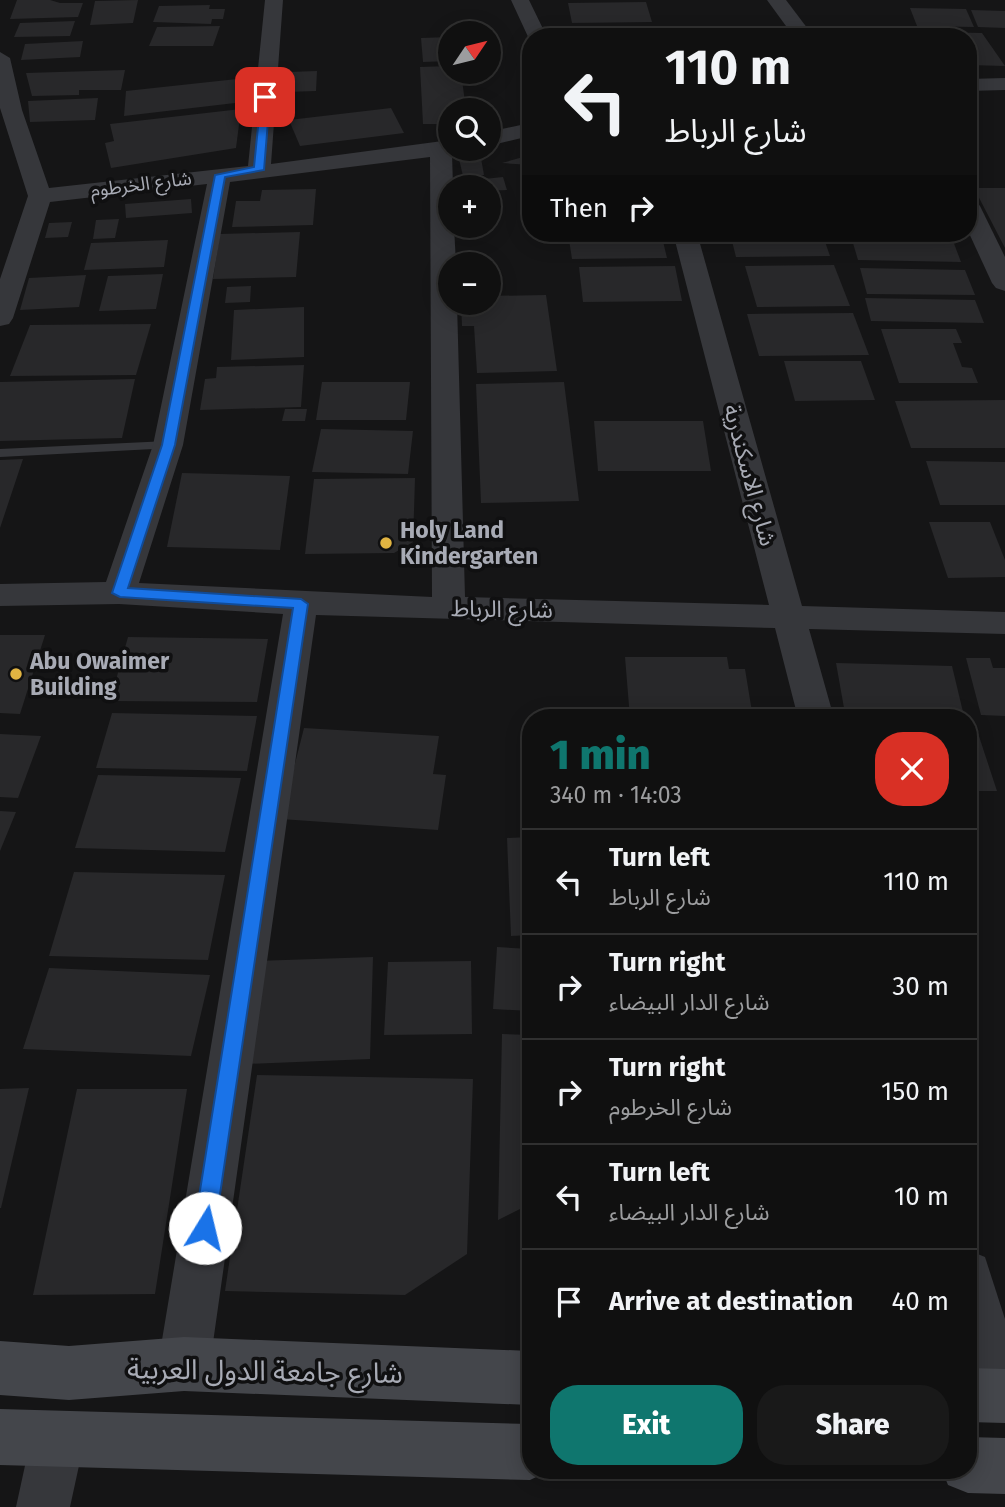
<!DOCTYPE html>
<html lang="en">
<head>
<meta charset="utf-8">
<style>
  body { margin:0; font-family:"Fira Sans","Noto Sans Arabic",sans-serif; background:#191919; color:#f1f3f6; height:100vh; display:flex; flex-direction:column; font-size:26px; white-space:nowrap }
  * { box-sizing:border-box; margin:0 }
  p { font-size:23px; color:#9c9d9f }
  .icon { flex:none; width:38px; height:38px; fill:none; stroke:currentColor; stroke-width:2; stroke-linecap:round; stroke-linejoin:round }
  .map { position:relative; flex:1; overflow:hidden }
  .side { position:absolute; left:522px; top:709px; width:455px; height:770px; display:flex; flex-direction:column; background:#101010; border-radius:28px; box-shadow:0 4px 18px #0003,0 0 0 2px #303030 }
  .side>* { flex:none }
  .top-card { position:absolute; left:522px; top:28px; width:455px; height:214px; border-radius:28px; box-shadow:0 4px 18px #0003,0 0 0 2px #303030; background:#101010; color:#f1f3f6; overflow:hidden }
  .needle { width:46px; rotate:55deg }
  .buttons { position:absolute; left:438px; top:21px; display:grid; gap:14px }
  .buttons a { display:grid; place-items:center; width:63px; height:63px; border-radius:50%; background:#101010; box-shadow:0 4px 18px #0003,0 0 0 2px #303030; font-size:35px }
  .pin { position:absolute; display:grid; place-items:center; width:60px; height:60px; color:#fff; margin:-30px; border-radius:14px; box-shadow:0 4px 10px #0006 }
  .me { position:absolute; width:77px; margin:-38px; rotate:9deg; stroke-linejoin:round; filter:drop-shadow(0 0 5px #0008) }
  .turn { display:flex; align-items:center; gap:24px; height:147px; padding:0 28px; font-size:32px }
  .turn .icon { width:91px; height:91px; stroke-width:2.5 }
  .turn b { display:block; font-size:49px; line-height:60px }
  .then { display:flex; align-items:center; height:66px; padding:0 28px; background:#0003; gap:14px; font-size:26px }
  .round { display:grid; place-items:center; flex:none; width:74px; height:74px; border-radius:28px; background:#191919 }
  .headline { display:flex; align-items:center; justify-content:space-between; height:119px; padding:0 28px }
  h1 { font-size:42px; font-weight:800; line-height:52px; color:#0f766e }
  .button { display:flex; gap:14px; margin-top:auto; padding:14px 28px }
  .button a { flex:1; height:80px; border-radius:28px; background:#0f766e; color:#fff; font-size:28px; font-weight:800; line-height:80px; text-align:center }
  .button a+a { background:#191919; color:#f1f3f6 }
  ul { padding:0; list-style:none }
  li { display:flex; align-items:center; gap:21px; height:105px; padding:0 28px; border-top:2px solid #303030 }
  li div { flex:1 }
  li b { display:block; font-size:26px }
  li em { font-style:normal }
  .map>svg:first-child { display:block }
  .building { fill:#28282a }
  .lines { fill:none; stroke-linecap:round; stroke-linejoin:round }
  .lane { fill:#36373b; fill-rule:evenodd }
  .street { fill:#36373b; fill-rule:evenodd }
  .secondary { fill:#44464b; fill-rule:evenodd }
  .route { fill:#1a73e8; stroke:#114b97; stroke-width:2 }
  .poi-dot { fill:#e1b442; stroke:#101011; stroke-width:2.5 }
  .labels { text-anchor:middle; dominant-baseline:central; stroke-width:7; stroke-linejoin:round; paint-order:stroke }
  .far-street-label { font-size:19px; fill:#a8abb5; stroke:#101011 }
  .street-label { font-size:23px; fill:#a8abb5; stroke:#101011 }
  .poi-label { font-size:23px; font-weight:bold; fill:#a8abb5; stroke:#101011; text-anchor:start }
  .near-street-label { font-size:28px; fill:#a8abb5; stroke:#101011 }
</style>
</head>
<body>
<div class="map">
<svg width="1005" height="1507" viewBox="0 0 1005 1507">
  <rect width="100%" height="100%" fill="#151516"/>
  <g class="building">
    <polygon points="17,0 50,0 60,3 83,3 78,17 10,19"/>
    <polygon points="138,0 133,23 90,25 95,1"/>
    <polygon points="646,2 652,22 572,23 568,3"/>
    <polygon points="210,5 209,9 225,9 223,19 212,19 211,24 153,22 159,6"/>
    <polygon points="910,8 966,9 974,27 917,26"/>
    <polygon points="971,10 1005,11 1005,28 978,27"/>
    <polygon points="75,21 70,36 14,37 20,23"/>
    <polygon points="220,26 213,46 149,46 157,27"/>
    <polygon points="933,32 982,33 1005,66 968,65 968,37 937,37"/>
    <polygon points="450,37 450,61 423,62 421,38"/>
    <polygon points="83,41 80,57 21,60 25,44"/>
    <polygon points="450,66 450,72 461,72 466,110 450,110 450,124 423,124 420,67"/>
    <polygon points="125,70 121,90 79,90 79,95 32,96 26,73"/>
    <polygon points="317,71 316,91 286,92 288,72"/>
    <polygon points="237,79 235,103 124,116 126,91"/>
    <polygon points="98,98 95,120 30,122 28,101"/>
    <polygon points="391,108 404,133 300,146 289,120"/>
    <polygon points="241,109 236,148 111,168 105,143 114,141 110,124"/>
    <polygon points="530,155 530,165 502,163"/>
    <polygon points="481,158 484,175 463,176 459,159"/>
    <polygon points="503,177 507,190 488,191 484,179"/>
    <polygon points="974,188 1005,188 1005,248"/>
    <polygon points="316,189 313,225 232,227 236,201 260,201 262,190"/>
    <polygon points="191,199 192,213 126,218 125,204"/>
    <polygon points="119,219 115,238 93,239 96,220"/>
    <polygon points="72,222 68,237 45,238 49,223"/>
    <polygon points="300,232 296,277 213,279 220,234"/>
    <polygon points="568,233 661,233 667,258 572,259"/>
    <polygon points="730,233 822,233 830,256 736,257"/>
    <polygon points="850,233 950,233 961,262 858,260"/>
    <polygon points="168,240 164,267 84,270 91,243"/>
    <polygon points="834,265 850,306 757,307 745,266"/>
    <polygon points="675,266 682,301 583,302 579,267"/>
    <polygon points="860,268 965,270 975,295 867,294"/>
    <polygon points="163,274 156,309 99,311 108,276"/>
    <polygon points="86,275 79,307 20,310 29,278"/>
    <polygon points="251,286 250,302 225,303 227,287"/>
    <polygon points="546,295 557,371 477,373 474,326 462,326 461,303 488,303 488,296"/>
    <polygon points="865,298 975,300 984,323 871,321"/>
    <polygon points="304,307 304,357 231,360 234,310"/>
    <polygon points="853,313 869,355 759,356 747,314"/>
    <polygon points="151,324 136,375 10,376 30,325"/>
    <polygon points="881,329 956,329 962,343 953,343 962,367 972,368 978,383 899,383"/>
    <polygon points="784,361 861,361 875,400 795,401"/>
    <polygon points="304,365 301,407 200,410 205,379 216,378 217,367"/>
    <polygon points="135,379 122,438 0,441 0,382"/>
    <polygon points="322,382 410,382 406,420 316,420"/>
    <polygon points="564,382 579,501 481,503 476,384"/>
    <polygon points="1005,400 1005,448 911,448 895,401"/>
    <polygon points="285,409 307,409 305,421 282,421"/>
    <polygon points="594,421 703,421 711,471 598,471"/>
    <polygon points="321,429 413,431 408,474 312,472"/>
    <polygon points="23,459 0,528 0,460"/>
    <polygon points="926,461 1005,462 1005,505 940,505"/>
    <polygon points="182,473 290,476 280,550 167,547"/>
    <polygon points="415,478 413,542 394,553 305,554 314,479"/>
    <polygon points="929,522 990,522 1005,560 1005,577 948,578"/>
    <polygon points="0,635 45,635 20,714 0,713"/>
    <polygon points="128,637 268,639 257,702 110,701"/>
    <polygon points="625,657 727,657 729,669 745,669 753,718 630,718"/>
    <polygon points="966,658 990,658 993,668 1005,668 1005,716 981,715"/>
    <polygon points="836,663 952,666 963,712 844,708"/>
    <polygon points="112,713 257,716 247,771 96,768"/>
    <polygon points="968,721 974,721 997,791 968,791"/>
    <polygon points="304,728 439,736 433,774 446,775 438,830 281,819"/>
    <polygon points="0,734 41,736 18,798 0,797"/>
    <polygon points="98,775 241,778 225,852 75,848"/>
    <polygon points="0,811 16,812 0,851"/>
    <polygon points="530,837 530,935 511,936 507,838"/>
    <polygon points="74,872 225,875 208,960 49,956"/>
    <polygon points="497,947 530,949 530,1011 493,1009"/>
    <polygon points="373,957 370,1059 246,1064 256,961"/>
    <polygon points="471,961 472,1034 384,1035 388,962"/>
    <polygon points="49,968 210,975 191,1056 23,1049"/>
    <polygon points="502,1034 530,1035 530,1204 498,1220"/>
    <polygon points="257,1075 473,1079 467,1254 405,1295 225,1291"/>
    <polygon points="29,1088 1,1208 0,1208 0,1089"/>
    <polygon points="77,1089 187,1089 155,1294 33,1295"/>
  </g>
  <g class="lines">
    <polygon class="lane" points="168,441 173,442 173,448 0,457 0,449"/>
    <g class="street">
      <path d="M 265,0 L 283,0 L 271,164 L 450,140 L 450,149 L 460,149 L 452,153 L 453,187 L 450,187 L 450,226 L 454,226 L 456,264 L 450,264 L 450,303 L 457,303 L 465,597 L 769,605 L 673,233 L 697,233 L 802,606 L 1005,612 L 1005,634 L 809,629 L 834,718 L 798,718 L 775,628 L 316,615 L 210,1364 L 202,1382 L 184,1390 L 166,1382 L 158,1364 L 283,614 L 119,604 L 0,606 L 0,584 L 106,582 L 153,445 L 207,184 L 50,202 L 13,318 L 9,324 L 0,326 L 0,279 L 28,196 L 0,108 L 0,52 L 10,58 L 22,110 L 49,188 L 248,166 ZM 430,157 L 432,597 L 139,583 L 183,445 L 230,182 Z"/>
      <polygon points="511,0 529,0 547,37 530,37 530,41"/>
      <polygon points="767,0 786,0 814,37 794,37"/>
      <polygon points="1005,78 1005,90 968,91 968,79"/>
      <polygon points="530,123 530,136 488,146 488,132"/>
      <polygon points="968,199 976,201 980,206 1005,257 1005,291 996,288 992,283 968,231"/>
      <polygon points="968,1250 985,1257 1005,1319 1005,1398 995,1402 977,1394 968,1370"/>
      <polygon points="58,1411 77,1419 85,1438 70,1507 16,1507 31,1438 39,1419"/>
    </g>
    <g class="secondary">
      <polygon points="184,1337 530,1351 530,1405 184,1391 69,1400 0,1395 0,1341 69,1346"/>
      <polygon points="968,1368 1005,1369 1005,1423 968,1422"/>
      <polygon points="0,1409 530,1424 530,1470 551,1470 530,1480 0,1465"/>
      <polygon points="968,1437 1005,1438 1005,1494 968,1493 948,1485 942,1470 968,1470"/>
    </g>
  </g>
  <polygon class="route" points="265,94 270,97 264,170 225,177 175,445 128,588 301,599 308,604 215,1228 212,1236 205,1238 197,1236 194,1228 293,608 120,597 112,593 162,445 215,175 254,167 261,97"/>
  <g class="poi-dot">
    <circle cx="386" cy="543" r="7"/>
    <circle cx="16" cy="674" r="7"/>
  </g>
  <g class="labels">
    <g class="far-street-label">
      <text transform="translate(141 184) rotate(-7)">شارع الخرطوم</text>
    </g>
    <g class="street-label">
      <text transform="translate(750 475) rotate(75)">شارع الاسكندرية</text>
      <text transform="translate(502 609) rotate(1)">شارع الرباط</text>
    </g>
    <g class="poi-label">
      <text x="400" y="530">Holy Land<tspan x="400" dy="26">Kindergarten</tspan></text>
      <text x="30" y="661">Abu Owaimer<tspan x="30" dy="26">Building</tspan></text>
    </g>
    <g class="near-street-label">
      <text transform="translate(265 1371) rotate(1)">شارع جامعة الدول العربية</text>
    </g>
  </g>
</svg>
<div class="buttons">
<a><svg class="needle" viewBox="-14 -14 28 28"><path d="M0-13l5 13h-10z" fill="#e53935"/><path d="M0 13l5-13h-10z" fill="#9c9d9f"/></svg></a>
<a><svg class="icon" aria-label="search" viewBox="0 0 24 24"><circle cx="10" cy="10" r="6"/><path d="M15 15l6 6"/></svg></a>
<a>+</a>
<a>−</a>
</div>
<div class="pin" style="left:265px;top:97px;background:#d93025"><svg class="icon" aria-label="arrive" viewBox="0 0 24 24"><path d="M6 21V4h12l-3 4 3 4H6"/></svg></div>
<svg class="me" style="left:205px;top:1228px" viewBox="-20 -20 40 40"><circle r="19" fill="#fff"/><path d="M0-13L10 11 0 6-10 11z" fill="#1a73e8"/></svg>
<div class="top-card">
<div class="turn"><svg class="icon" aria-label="left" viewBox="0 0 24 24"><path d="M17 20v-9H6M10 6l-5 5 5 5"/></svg><div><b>110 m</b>شارع الرباط</div></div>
<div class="then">Then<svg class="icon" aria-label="right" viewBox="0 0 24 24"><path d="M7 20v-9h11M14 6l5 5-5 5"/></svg></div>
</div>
<section class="side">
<div class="headline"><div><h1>1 min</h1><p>340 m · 14:03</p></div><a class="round" style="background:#d93025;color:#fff"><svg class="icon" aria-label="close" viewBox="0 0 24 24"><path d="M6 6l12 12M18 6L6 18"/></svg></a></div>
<ul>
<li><svg class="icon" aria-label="left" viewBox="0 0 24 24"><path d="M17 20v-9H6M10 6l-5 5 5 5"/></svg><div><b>Turn left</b><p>شارع الرباط</p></div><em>110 m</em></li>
<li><svg class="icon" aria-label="right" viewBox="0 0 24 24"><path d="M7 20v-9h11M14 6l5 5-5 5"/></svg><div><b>Turn right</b><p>شارع الدار البيضاء</p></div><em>30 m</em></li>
<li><svg class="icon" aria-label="right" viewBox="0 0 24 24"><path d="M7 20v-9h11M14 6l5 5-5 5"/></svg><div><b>Turn right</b><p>شارع الخرطوم</p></div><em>150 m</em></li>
<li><svg class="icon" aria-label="left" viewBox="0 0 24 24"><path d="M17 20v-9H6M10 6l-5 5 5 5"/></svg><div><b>Turn left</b><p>شارع الدار البيضاء</p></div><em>10 m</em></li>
<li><svg class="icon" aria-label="arrive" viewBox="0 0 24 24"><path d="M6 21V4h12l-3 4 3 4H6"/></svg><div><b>Arrive at destination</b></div><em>40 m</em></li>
</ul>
<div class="button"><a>Exit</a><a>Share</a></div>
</section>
</div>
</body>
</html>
